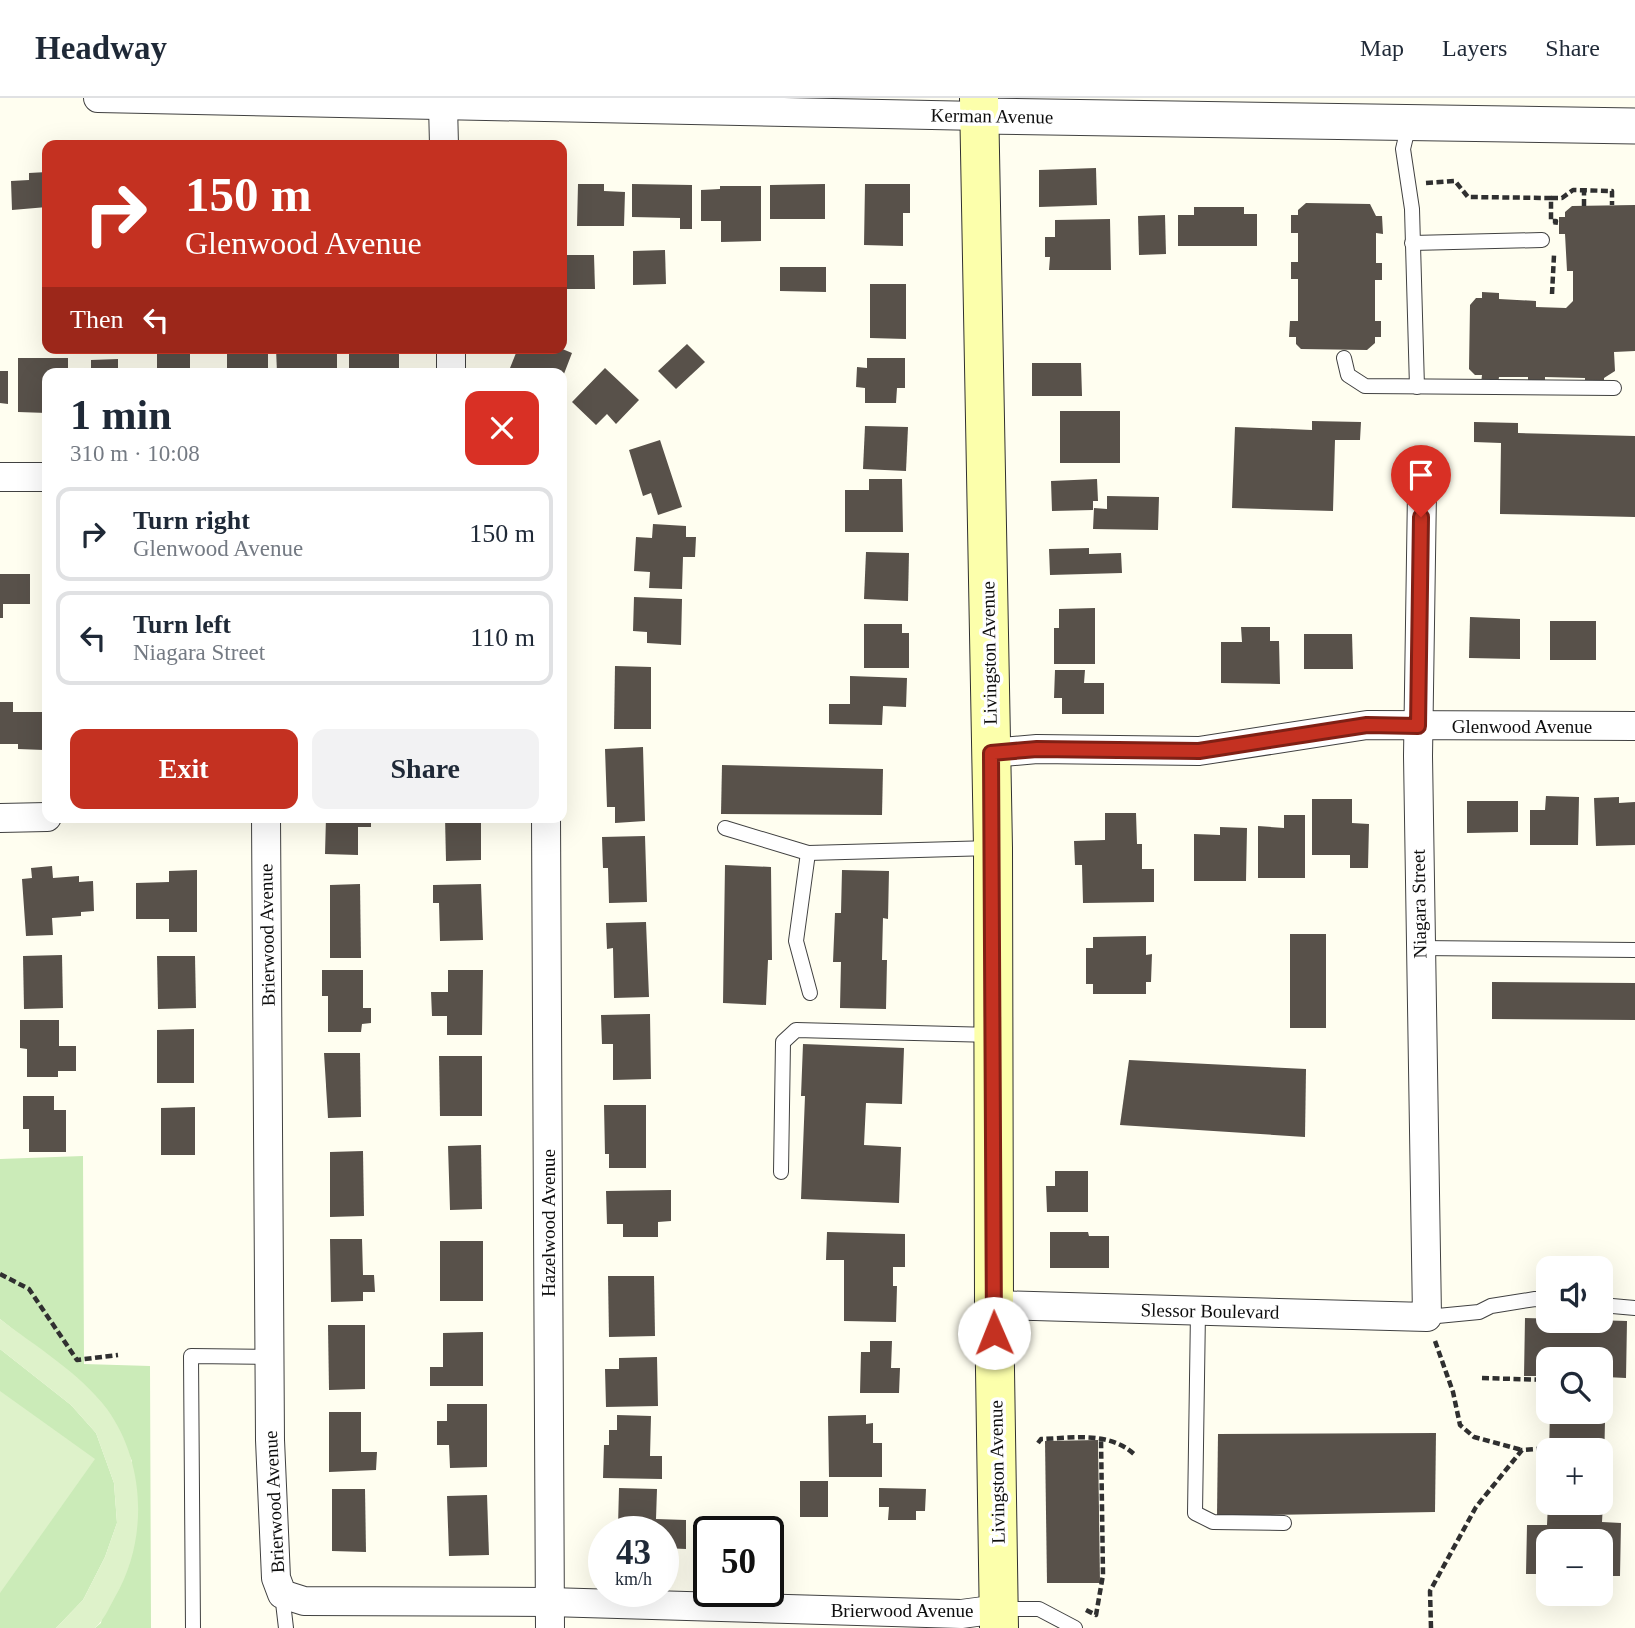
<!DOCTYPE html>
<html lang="en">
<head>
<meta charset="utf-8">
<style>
  body { margin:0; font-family:Georgia,serif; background:#f2f2f3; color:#1f2937; height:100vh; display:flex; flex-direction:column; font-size:26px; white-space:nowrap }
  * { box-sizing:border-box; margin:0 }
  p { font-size:23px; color:#747a83 }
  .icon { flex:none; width:38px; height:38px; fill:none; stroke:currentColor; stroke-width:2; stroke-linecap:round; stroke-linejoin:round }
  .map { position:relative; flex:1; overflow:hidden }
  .drawer { position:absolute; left:42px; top:270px; width:525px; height:455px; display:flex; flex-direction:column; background:#fff; border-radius:14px; box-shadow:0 7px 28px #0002 }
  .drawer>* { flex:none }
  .guide { position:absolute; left:42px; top:42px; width:525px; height:214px; border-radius:14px; box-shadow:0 7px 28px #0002; background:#c43121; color:#fff; overflow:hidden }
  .buttons { position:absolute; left:1536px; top:1158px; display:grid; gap:14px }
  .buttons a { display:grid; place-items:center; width:77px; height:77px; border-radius:14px; background:#fff; box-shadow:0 7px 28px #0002; font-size:35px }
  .speed { position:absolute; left:588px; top:1418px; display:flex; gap:14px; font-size:35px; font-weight:700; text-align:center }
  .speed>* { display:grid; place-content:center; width:91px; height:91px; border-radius:50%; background:#fff; box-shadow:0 7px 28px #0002; line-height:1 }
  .speed small { font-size:18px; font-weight:400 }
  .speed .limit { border:4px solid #111; border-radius:10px; background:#fff; color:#111 }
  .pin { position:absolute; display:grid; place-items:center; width:60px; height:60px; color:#fff; margin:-72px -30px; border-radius:50% 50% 50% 0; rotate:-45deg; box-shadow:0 0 7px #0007 }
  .pin .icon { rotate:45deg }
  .me { position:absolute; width:77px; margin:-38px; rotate:359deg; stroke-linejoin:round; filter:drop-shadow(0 0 5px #0008) }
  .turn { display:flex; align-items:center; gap:24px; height:147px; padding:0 28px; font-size:32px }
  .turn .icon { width:91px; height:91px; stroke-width:2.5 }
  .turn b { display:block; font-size:49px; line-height:60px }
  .then { display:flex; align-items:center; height:66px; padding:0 28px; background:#0003; gap:14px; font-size:26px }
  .round { display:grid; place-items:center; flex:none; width:74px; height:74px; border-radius:14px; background:#f2f2f3 }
  .head { display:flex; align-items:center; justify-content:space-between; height:119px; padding:0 28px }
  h1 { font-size:42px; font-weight:700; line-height:52px }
  .primary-button { display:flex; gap:14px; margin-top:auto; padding:14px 28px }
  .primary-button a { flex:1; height:80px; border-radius:14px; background:#c43121; color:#fff; font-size:28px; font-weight:700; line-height:80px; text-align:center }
  .primary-button a+a { background:#f2f2f3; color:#1f2937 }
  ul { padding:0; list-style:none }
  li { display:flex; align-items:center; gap:21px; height:94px; margin:0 14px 10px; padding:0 14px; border:4px solid #e0e1e3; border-radius:14px }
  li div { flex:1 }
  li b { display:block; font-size:26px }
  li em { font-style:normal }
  header { display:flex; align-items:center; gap:42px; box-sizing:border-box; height:98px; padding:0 35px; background:#fff; border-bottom:2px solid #e0e1e3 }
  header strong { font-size:33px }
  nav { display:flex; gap:38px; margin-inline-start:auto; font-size:24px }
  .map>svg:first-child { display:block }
  .green { fill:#cbebb8 }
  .pitch { fill:#def2ca }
  .building { fill:#58514a }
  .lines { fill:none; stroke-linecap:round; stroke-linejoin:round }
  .service-casing { stroke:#414141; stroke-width:16 }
  .minor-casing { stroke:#414141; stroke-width:30 }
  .tertiary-casing { stroke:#414141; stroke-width:37 }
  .secondary-casing { stroke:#303030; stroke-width:40 }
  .path { stroke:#303030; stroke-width:4.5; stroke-dasharray:7 3.5; stroke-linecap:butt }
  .service { stroke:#fff; stroke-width:14 }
  .minor { stroke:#fff; stroke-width:28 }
  .tertiary { stroke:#fff; stroke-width:35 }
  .secondary { stroke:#fcffab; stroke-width:38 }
  .route-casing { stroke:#7f2015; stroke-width:18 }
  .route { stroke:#c43121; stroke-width:12 }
  .labels { text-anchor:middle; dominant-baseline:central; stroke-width:7; stroke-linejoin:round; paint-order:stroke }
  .street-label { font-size:19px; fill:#0e0e0e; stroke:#fff }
</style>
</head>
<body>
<header>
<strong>Headway</strong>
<nav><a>Map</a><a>Layers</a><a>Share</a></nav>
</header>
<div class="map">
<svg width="1635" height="1530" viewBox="0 0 1635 1530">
  <rect width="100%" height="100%" fill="#fffef0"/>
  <g class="green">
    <polygon points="83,1058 84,1266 150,1268 151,1530 95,1530 101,1525 132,1363 107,1312 85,1289 0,1221 0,1061"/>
    <polygon points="0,1251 71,1307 96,1335 114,1385 117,1425 105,1459 83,1502 56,1530 0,1530"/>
  </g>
  <g class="pitch">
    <path d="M 0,1221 C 35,1248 80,1275 107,1311 C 146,1365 148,1443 115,1499 C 109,1510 104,1522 95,1530 L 56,1530 L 83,1502 L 105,1459 L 117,1425 L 114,1385 L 96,1335 L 71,1307 L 0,1251 Z"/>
    <polygon points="0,1293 95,1361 0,1495"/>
  </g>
  <g class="building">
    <polygon points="1096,70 1097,107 1039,109 1039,72"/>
    <polygon points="47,74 47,109 12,112 11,83 29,82 29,75"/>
    <polygon points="578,86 604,86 604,93 625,94 624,128 577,128"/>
    <polygon points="632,86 692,87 692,131 680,131 680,120 632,119"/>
    <polygon points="825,86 825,121 770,121 770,87"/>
    <polygon points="865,86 910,86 910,115 903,115 903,148 864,147"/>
    <polygon points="720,88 761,88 761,143 721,144 721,123 701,123 701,92 720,91"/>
    <polygon points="1306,105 1370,106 1376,118 1382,118 1383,136 1376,135 1376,165 1382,165 1382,182 1375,182 1375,223 1381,223 1381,239 1375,239 1375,245 1367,252 1301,251 1296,246 1296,239 1289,239 1290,223 1298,223 1298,181 1291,181 1291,164 1298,164 1298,135 1291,135 1291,117 1298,117 1298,112"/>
    <polygon points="1635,107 1635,253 1614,254 1615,273 1604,280 1604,287 1585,287 1585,280 1545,279 1545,286 1528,286 1528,279 1499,279 1498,286 1481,286 1482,277 1475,277 1469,271 1470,207 1476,200 1482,200 1482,194 1499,195 1499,201 1536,203 1536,209 1566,210 1573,203 1573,173 1567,173 1565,136 1559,136 1559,119 1565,119 1565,114 1572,108"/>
    <polygon points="1194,109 1244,109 1244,116 1257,116 1257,148 1178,148 1178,117 1194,117"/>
    <polygon points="1165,117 1166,156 1139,157 1138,118"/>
    <polygon points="1110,121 1111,172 1049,172 1050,159 1045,159 1045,139 1055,139 1055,122"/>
    <polygon points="665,152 666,186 633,187 633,153"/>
    <polygon points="564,157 594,157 595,191 564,191"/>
    <polygon points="780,169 826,169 826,194 780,193"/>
    <polygon points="870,186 906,186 906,241 870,240"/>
    <polygon points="687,246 705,264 676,291 658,273"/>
    <rect x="227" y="250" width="41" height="25"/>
    <polygon points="276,250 337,250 337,275 277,275"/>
    <polygon points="349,250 399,250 399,275 364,275 364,270 349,270"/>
    <polygon points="518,250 560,250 572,255 562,281 562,275 508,275"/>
    <rect x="157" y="256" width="33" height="19"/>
    <polygon points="18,260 68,260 68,275 47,275 47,315 18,314"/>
    <polygon points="867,260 905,260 905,290 897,290 896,305 865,305 865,290 856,289 857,269 867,270"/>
    <polygon points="118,261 118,271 143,271 143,275 91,275 91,262"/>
    <polygon points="1032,265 1081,265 1082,298 1032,298"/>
    <polygon points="605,270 639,302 616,326 607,316 596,327 572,304"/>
    <polygon points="0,273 8,273 8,306 0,305"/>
    <rect x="1060" y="313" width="60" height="52"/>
    <polygon points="1312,323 1361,324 1360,342 1335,342 1333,413 1232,410 1235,329 1312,332"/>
    <polygon points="1474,324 1518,325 1518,335 1635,338 1635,419 1500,416 1501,345 1474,344"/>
    <polygon points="865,328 908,329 906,373 863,371"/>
    <polygon points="660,342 682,409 658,417 651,395 643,398 629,352"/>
    <polygon points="869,381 902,381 903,434 845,434 845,392 869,392"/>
    <polygon points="1097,381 1098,403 1093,403 1093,412 1052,413 1051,383"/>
    <polygon points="1107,398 1159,399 1158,432 1093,431 1094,410 1107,411"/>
    <polygon points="653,426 686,428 686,439 696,439 695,459 683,459 682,491 649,490 650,474 634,473 636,439 652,440"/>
    <polygon points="1089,450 1089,456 1121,455 1122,475 1050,477 1049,451"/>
    <polygon points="866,454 909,455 908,503 864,501"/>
    <polygon points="0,476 30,476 30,506 3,506 3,520 0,520"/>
    <polygon points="634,499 682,501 681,547 647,545 647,534 633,533"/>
    <polygon points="1095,510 1095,566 1054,566 1054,530 1059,530 1059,511"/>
    <polygon points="1470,519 1520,521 1520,561 1469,560"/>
    <rect x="1550" y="523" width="46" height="39"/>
    <polygon points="864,526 902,526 902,535 909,535 909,570 864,570"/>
    <polygon points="1241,529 1270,529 1270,543 1279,543 1280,586 1221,585 1221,544 1242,544"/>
    <polygon points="1304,536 1352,536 1353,571 1304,571"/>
    <polygon points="615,568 651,569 651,631 614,631"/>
    <polygon points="1055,572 1085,572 1084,585 1104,585 1104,616 1062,616 1062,600 1054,600"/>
    <polygon points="850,578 907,580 906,609 883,608 882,627 829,626 829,606 850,606"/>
    <polygon points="0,604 13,604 13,614 44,614 47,609 47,648 44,652 18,651 18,646 0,646"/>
    <polygon points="643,649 645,723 615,725 615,709 607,709 605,651"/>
    <polygon points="722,667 883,671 882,717 721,716"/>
    <polygon points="1546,698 1579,699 1578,747 1530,747 1530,712 1545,712"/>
    <polygon points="1619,699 1619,705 1635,704 1635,747 1596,748 1594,700"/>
    <polygon points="1312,701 1352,701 1352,725 1369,726 1368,770 1350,770 1350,757 1312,757"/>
    <polygon points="1467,703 1518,703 1518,734 1467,735"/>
    <polygon points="1105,715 1136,715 1137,746 1142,746 1142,771 1154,771 1154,804 1083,805 1082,767 1075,767 1074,743 1105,742"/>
    <polygon points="1284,717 1305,717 1305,780 1258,780 1258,728 1284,730"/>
    <polygon points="326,719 371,719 371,729 358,729 358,757 325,756"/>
    <polygon points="445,719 481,719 481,762 446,763"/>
    <polygon points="1220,729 1247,730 1246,783 1194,783 1194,736 1220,737"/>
    <polygon points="645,738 647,804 609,805 608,770 603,770 602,739"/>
    <polygon points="725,767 771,769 772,862 768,862 766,907 723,905"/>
    <polygon points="52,768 53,780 79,778 79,784 93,783 94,813 81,814 81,818 52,820 53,837 26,838 22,781 32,780 31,770"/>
    <polygon points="197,772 197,834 169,834 169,821 136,821 136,785 169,784 169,773"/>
    <polygon points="842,772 889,773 888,821 883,820 882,862 887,862 886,911 840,910 841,864 833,864 835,815 841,815"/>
    <polygon points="360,786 361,860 330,860 330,787"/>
    <polygon points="481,786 483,842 440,843 439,805 433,805 433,787"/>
    <polygon points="646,824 649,899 614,900 613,850 607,851 606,825"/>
    <rect x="1290" y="836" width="36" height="94"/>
    <polygon points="1146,838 1146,857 1152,856 1151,884 1146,884 1146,896 1093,896 1093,886 1086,886 1086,850 1093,850 1093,839"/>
    <polygon points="62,857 63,910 24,911 23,858"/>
    <polygon points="157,858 195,858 196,910 158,911"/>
    <polygon points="322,872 363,872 363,910 371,910 371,925 362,926 361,934 328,934 328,898 322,898"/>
    <polygon points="448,872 483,872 482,937 447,937 447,918 432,918 431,894 448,894"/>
    <polygon points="1492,884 1635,885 1635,922 1492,921"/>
    <polygon points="650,916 651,981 613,982 613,946 602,946 601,917"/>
    <polygon points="20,922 59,922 59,948 76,948 76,973 58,973 58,979 27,979 27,951 20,950"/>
    <polygon points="194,931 194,985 157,985 157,932"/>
    <polygon points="803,946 904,950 902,1006 866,1005 864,1047 901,1049 899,1105 801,1101 805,998 801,998"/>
    <polygon points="324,955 360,955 361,1019 328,1020"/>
    <polygon points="439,958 482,958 482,1018 440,1018"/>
    <polygon points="1129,962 1306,971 1305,1039 1120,1027"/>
    <polygon points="23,998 54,998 54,1012 66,1012 66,1054 29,1054 29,1031 23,1031"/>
    <polygon points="604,1007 646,1007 646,1070 609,1070 609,1056 605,1056"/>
    <polygon points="195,1009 195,1057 161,1057 161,1010"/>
    <polygon points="481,1047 482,1111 450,1112 448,1048"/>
    <polygon points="363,1053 364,1118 330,1119 330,1054"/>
    <polygon points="1055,1073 1088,1073 1088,1114 1047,1114 1046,1088 1055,1088"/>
    <polygon points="671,1092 671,1123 658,1124 658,1139 623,1139 623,1126 607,1126 606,1093"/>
    <polygon points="827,1134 905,1136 905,1169 893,1169 893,1188 897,1188 896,1224 844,1223 844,1162 826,1162"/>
    <polygon points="1050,1134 1088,1134 1089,1138 1109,1138 1109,1170 1050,1170"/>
    <polygon points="330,1141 362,1141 363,1177 374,1177 375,1194 363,1194 363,1203 331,1204"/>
    <rect x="440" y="1143" width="43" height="60"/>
    <polygon points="608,1178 654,1178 655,1238 609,1239"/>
    <polygon points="1525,1220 1627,1223 1626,1280 1606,1279 1604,1367 1601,1353 1549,1353 1550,1314 1601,1314 1601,1262 1549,1262 1549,1278 1524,1278"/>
    <polygon points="328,1227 365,1227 365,1291 329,1292"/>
    <polygon points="483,1234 483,1288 430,1288 430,1269 443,1269 443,1235"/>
    <polygon points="870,1243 892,1243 891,1270 900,1270 899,1295 860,1295 861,1254 870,1254"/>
    <polygon points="657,1259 658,1308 606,1309 605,1271 619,1271 619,1260"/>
    <polygon points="447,1306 487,1306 487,1369 450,1370 449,1347 437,1347 437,1323 447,1323"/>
    <polygon points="329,1314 361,1314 361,1354 377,1354 376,1372 329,1374"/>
    <polygon points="617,1317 651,1318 650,1358 662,1358 662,1381 603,1380 604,1347 609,1347 609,1332 617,1332"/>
    <polygon points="866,1317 866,1326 873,1325 873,1345 882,1345 882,1379 829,1379 828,1318"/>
    <polygon points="1436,1335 1435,1414 1217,1418 1218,1336"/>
    <polygon points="1098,1342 1100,1485 1047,1485 1045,1343"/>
    <rect x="800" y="1383" width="28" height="36"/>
    <polygon points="619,1390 657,1391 656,1421 686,1422 686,1451 663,1450 663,1433 627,1433 627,1429 618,1429"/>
    <polygon points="879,1390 926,1391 925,1413 916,1413 916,1422 888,1422 889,1409 879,1409"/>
    <polygon points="332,1391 365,1391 366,1454 332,1453"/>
    <polygon points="487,1397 489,1457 449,1458 447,1398"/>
    <polygon points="1548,1405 1603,1405 1602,1424 1621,1425 1620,1478 1601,1478 1601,1444 1549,1444 1549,1476 1526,1476 1527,1427 1547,1427"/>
  </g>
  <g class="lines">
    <g class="service-casing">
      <g id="service">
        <polyline points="1409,26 1403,51 1412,111 1417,289"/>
        <polyline points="1412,145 1542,142"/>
        <polyline points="1344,260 1348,277 1365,288 1614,290"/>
        <polyline points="725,730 808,755 992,750"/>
        <polyline points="808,755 796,843 810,895"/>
        <polyline points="1419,850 1635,852"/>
        <polyline points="781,1074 783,944 796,932 993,937"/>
        <polyline points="1601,1207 1635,1210"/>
        <polyline points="1198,1213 1195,1415 1213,1424 1284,1425"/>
        <polyline points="1427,1219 1479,1214 1491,1208 1535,1201 1549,1202"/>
        <polyline points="282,1496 286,1530"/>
        <polyline points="1001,1511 1039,1511 1075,1530"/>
        <polyline points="193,1530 191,1258 271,1259"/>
      </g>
    </g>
    <g class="minor-casing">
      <g id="minor">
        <polyline points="98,0 980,18"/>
        <polyline points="443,7 444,47"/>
        <polyline points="451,250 451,275"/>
        <polyline points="0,379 47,379"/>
        <polyline points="991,655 1037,651 1199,653 1367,627 1635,628"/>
        <polyline points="266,719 270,1342 276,1480 282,1496 304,1503 549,1504 961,1516 999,1511"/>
        <polyline points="546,719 550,1530"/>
        <polyline points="0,720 47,719"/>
        <polyline points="994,1207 1427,1219 1418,658 1422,393"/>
      </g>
    </g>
    <g class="tertiary-casing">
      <polyline id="tertiary" points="980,18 1635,28"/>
    </g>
    <g class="secondary-casing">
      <polyline id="secondary" points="979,0 993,750 994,1207 999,1530"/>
    </g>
    <g class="path">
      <polyline points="1426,85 1455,83 1468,99 1551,100 1551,123 1556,123 1555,130"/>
      <polyline points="1551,100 1562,100 1573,92 1612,93 1612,107"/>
      <polyline points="1584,108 1584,92"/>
      <polyline points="1552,196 1554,157"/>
      <polyline points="0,1176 29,1191 77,1262 118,1257"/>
      <polyline points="1435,1243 1453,1294 1460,1327 1474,1339 1522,1352"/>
      <polyline points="1482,1280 1549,1282"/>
      <path d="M 1038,1345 L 1041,1341 C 1073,1340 1110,1333 1135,1357"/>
      <polyline points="1086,1512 1096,1517 1103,1477 1101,1340"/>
      <polyline points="1431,1530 1430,1493 1476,1409 1522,1352 1549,1350"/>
    </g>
    <use href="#service" class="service"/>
    <use href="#minor" class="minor"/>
    <use href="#tertiary" class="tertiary"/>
    <use href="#secondary" class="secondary"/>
  </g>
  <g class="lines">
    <g class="route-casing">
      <polyline id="route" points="994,1235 991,655 1037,651 1199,653 1367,627 1418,628 1421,419"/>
    </g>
    <use href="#route" class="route"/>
  </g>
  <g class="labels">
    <g class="street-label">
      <text transform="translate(992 18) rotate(1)">Kerman Avenue</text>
      <text transform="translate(989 555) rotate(-91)">Livingston Avenue</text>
      <text x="1522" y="628">Glenwood Avenue</text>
      <text transform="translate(1419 806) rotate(-91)">Niagara Street</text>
      <text transform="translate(267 837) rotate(-91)">Brierwood Avenue</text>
      <text transform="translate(548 1125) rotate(-90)">Hazelwood Avenue</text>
      <text transform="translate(1210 1213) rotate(1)">Slessor Boulevard</text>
      <text transform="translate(997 1374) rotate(-91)">Livingston Avenue</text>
      <text transform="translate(274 1404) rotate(-93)">Brierwood Avenue</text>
      <text x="902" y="1512">Brierwood Avenue</text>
    </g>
  </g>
</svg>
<div class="buttons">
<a><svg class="icon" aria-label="sound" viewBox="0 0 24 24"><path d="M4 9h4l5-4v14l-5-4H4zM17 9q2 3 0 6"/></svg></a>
<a><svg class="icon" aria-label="search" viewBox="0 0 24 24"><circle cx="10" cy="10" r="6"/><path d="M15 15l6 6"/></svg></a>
<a>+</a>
<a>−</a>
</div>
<div class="speed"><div>43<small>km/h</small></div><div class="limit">50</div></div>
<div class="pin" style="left:1421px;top:419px;background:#d93025"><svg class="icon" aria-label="arrive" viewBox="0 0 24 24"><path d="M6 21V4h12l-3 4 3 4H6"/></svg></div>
<svg class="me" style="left:994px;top:1235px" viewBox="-20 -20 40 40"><circle r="19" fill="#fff"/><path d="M0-13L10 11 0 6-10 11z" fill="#c43121"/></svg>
<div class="guide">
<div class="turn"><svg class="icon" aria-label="right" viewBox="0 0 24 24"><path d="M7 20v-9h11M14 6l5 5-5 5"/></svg><div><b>150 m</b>Glenwood Avenue</div></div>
<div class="then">Then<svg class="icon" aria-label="left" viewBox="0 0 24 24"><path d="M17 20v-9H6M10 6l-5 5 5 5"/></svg></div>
</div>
<section class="drawer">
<div class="head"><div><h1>1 min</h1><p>310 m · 10:08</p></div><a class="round" style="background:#d93025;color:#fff"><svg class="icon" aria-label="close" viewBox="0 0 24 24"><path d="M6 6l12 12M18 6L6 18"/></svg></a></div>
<ul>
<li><svg class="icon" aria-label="right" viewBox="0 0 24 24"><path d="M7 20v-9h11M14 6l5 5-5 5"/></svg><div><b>Turn right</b><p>Glenwood Avenue</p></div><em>150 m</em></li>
<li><svg class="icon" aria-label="left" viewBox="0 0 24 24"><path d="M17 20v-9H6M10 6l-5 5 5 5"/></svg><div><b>Turn left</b><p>Niagara Street</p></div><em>110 m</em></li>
</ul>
<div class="primary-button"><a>Exit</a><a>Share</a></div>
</section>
</div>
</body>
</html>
